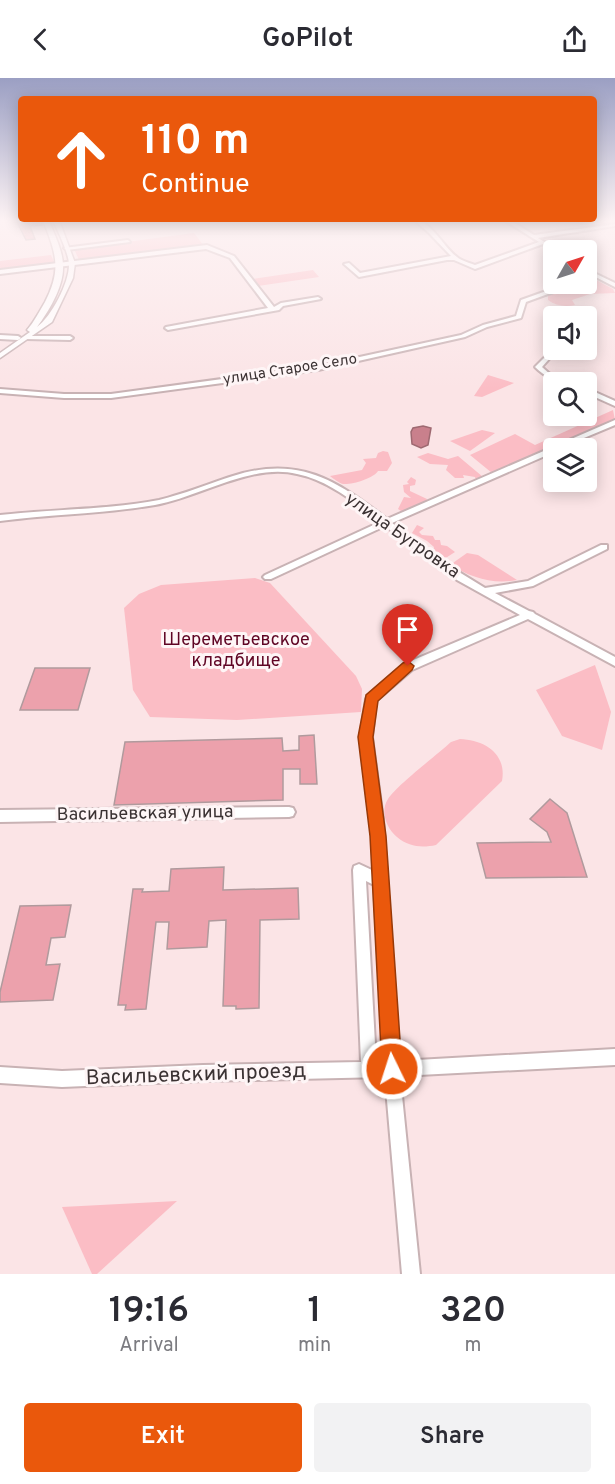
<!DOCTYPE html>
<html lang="en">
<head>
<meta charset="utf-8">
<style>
  body { margin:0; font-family:Overpass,sans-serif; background:#f2f2f3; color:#2b2b33; height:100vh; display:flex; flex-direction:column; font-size:22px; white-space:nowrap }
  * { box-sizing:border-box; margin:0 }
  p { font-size:20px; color:#7c7c81 }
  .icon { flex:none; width:33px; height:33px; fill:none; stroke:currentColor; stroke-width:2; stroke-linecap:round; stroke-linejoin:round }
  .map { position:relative; height:1196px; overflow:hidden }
  .sheet { display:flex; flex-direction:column; background:#fff; flex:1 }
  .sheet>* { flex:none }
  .top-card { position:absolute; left:18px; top:18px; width:579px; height:126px; border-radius:6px; box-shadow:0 3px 15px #0003; background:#ea580c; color:#fff; overflow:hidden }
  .needle { width:39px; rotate:51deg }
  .fabs { position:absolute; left:543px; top:162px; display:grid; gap:12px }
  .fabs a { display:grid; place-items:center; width:54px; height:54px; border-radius:6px; background:#fff; box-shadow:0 3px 15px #0003; font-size:30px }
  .pin { position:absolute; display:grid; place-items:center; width:51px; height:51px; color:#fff; margin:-62px -26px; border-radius:50% 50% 50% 0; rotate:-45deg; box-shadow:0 0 6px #0007 }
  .pin .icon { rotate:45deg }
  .me { position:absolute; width:66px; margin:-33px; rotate:356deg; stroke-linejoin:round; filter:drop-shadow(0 0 4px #0008) }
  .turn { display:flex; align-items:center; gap:21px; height:126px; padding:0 24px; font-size:27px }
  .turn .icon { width:78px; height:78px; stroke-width:2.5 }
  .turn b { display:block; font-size:42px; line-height:51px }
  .eta { display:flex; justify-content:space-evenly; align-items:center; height:102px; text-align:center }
  .eta b { font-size:36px; font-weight:600; line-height:42px }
  .primary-button { display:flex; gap:12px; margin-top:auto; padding:12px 24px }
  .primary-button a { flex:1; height:69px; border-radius:6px; background:#ea580c; color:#fff; font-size:24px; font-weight:600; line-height:69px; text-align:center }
  .primary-button a+a { background:#f2f2f3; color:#2b2b33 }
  header { display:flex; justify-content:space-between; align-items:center; height:78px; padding:0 24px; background:#fff; font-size:27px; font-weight:600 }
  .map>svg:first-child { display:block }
  .green { fill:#fbbdc5 }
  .water { fill:#c9808c; stroke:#9e6971; stroke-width:1.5 }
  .building { fill:#eca1ac; stroke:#b09a9d; stroke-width:1.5 }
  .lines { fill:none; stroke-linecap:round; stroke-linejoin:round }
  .minor-casing { stroke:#c8b2b4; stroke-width:4 }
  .major-casing { stroke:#c8b2b4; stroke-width:3 }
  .minor { fill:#fff; fill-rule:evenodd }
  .major { fill:#fff; fill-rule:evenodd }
  .route { fill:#ea580c; stroke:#983908; stroke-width:1.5 }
  .labels { text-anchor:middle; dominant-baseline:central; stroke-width:6; stroke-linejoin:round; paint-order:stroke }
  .far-street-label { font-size:15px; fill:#3b3233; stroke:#fef5f6 }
  .street-label { font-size:18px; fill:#3b3233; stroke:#fef5f6 }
  .park-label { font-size:18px; fill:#5f0524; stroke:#fef5f6 }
  .near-street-label { font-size:21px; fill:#3b3233; stroke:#fef5f6 }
</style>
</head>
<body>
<header><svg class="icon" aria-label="back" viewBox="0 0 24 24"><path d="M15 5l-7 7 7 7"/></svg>GoPilot<svg class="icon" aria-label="share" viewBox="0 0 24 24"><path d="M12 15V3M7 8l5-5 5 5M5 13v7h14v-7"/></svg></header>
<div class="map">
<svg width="615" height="1196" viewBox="0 0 615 1196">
  <rect width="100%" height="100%" fill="#fbe4e6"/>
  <g class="green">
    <polygon points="194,155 204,168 80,184 74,171"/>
    <polygon points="51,177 55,186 0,194 0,183"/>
    <polygon points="313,192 319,199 258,208 253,201"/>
    <path d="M 587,197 L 613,211 L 615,215 L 590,216 L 572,222 L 575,227 C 565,229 556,228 548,222 L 548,218 L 564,206 L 586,206 Z"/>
    <polygon points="488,297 514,305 482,319 474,318"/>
    <polygon points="613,332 615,342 492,395 470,377 515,356 535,367"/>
    <polygon points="482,352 495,355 470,373 450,363"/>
    <path d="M 383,373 L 388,374 L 392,385 L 387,393 L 378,393 C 374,400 352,407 343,406 C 339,405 334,401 330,398 L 362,392 L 366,385 L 363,381 L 376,380 L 378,375 Z"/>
    <polygon points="428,375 448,381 458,378 483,399 476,402 475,399 463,397 464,400 455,400 446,392 448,387 430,386 417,379"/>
    <polygon points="411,399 416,402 415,407 410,408 410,413 427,421 425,425 404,435 398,431 404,419 411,420 404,414 403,407 409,406 407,404"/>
    <polygon points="417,447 424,450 419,454 422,457 433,458 435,462 440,462 441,467 447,468 455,474 441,483 432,477 434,469 427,463 412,455"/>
    <path d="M 467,475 L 478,477 L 517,502 C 492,507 471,499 450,487 Z"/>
    <polygon points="255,500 270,505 356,598 362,611 361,634 237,642 150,639 133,612 124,530 139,516 161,507"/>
    <polygon points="595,587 611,634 602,672 562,658 536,612"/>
    <path d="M 460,661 C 485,662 507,676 502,703 L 436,767 C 422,770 409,769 397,759 C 386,750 380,733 388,721 C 397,707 437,677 451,664 Z"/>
    <polygon points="177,1123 97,1196 92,1196 62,1129"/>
  </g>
  <polygon class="water" points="423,348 431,350 428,367 421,370 412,366 411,354 413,350"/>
  <g class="building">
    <polygon points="16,142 41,142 42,147 30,148 35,161 26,162"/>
    <polygon points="35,590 90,590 78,632 20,632"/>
    <polygon points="314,657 317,706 300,706 300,691 283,691 283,722 114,727 125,664 282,660 283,673 299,672 299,658"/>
    <polygon points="550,721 567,735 587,799 486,800 477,765 551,764 547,754 530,741"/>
    <polygon points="224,789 223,812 298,810 299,841 260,842 259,930 236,931 236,928 223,928 226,842 209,843 207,869 167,871 169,844 156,844 146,931 125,932 126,927 118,927 133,811 143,811 142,814 169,813 171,791"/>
    <polygon points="71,827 65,859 51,860 46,887 60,886 53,922 0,924 0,914 20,828"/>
  </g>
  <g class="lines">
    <g class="minor-casing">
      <g id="minor">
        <path d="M 414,142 C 431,142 444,170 457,179 C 462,183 470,185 475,187 L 539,164 L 504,142 L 510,142 L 534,157 L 615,146 L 615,148 L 538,160 L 558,172 L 553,173 L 543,166 L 475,191 L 454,182 L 447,182 L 359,199 L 344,186 L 349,185 L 360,195 L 451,178 L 429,155 Z"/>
        <polygon points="128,162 130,164 67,172 64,170"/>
        <polygon points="207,167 234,178 274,229 281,225 318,219 321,221 283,228 279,232 168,252 165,250 166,249 268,230 230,180 206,171 0,196 0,192"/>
        <polygon points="586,191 615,205 615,209 586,194"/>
        <polygon points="554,206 559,206 556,213 526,224 521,240 487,249 465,259 318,292 111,320 64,320 0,315 0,311 64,316 111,316 318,288 461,257 483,247 516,238 521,222 552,211"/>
        <polygon points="0,257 18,258 21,260 18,262 0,261"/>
        <polygon points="28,258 70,258 73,260 70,262 26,261 25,260"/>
        <path d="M 554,270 L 557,272 L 542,289 L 551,297 L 572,303 L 573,304 C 557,304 546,300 535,289 Z"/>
        <polygon points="586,310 615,323 615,328 586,315"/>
        <path d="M 615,342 L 615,347 L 560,370 L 554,370 L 554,374 L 392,445 L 446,486 L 485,510 L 528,503 L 601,467 L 607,467 L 607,471 L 533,508 L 495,515 L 529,533 L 533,534 L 535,536 L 615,579 L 615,588 L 528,541 L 412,592 L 376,623 L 372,659 L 383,741 L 399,983 L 615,971 L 615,987 L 400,998 L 420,1196 L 402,1196 L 385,999 L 203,1003 L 62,1009 L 0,1005 L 0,989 L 62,993 L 203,987 L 361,984 L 353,792 L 354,788 L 359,786 L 374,793 L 371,741 L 360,659 L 366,621 L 404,586 L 520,537 L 457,502 L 385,448 L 271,501 L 265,501 L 263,499 L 265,497 L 380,444 C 356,425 328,402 297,396 C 251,385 200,419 155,427 C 104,436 52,436 0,443 L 0,437 C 53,431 107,432 159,422 C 184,416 208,406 233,398 C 299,377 336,402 387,441 ZM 366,803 L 374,807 L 384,983 L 376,984 Z"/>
        <polygon points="289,729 293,730 295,734 293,738 289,739 0,744 0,732"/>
      </g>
    </g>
    <g class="major-casing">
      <path id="major" d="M 43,142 L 49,142 C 54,157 63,172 63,188 C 64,208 49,233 37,249 C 51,239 69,205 69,187 C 69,175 58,154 53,142 L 59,142 L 75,185 L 73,200 L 52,244 L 0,280 L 0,275 L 30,254 L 27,252 C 34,244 39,234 45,224 C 62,191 56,176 43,142 Z"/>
    </g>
    <use href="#minor" class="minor"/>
    <use href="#major" class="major"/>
  </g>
  <linearGradient id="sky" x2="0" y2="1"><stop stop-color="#9b9fc3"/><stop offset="0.46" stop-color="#fdf3f4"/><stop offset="1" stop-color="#fdf3f4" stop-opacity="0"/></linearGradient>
  <rect width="615" height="310" fill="url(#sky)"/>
  <polygon class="route" points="408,583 414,588 412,592 378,623 373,659 386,758 402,991 399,998 392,1001 385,998 382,991 370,758 358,659 366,617 403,585"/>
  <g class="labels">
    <g class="far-street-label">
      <text transform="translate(290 292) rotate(-9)">улица Старое Село</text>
    </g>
    <g class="street-label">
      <text transform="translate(402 458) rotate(35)">улица Бугровка</text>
      <text transform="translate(145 736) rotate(-1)">Васильевская улица</text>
    </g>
    <g class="park-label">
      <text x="236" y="562">Шереметьевское<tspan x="236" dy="21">кладбище</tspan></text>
    </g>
    <g class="near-street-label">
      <text transform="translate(196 997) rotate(-2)">Васильевский проезд</text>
    </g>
  </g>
</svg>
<div class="fabs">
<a><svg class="needle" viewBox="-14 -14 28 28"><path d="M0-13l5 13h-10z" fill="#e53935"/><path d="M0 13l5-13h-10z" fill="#7c7c81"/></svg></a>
<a><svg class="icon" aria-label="sound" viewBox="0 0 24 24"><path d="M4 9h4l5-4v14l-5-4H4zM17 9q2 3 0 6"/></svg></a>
<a><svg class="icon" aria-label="search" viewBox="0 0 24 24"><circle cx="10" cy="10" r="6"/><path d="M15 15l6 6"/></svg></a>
<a><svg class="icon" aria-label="layers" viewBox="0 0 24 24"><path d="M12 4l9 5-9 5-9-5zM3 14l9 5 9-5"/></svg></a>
</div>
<div class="pin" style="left:408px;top:588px;background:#d93025"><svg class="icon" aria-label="arrive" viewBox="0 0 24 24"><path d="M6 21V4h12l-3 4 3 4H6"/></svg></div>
<svg class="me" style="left:392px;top:991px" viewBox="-20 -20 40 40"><circle r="17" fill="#ea580c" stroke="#fff" stroke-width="3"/><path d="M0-11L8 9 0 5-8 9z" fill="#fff"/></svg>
<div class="top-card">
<div class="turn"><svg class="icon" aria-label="ahead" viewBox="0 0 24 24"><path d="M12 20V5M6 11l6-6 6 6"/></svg><div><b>110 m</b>Continue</div></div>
</div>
</div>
<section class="sheet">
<div class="eta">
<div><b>19:16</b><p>Arrival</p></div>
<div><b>1</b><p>min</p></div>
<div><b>320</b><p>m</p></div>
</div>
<div class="primary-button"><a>Exit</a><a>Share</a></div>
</section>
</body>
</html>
